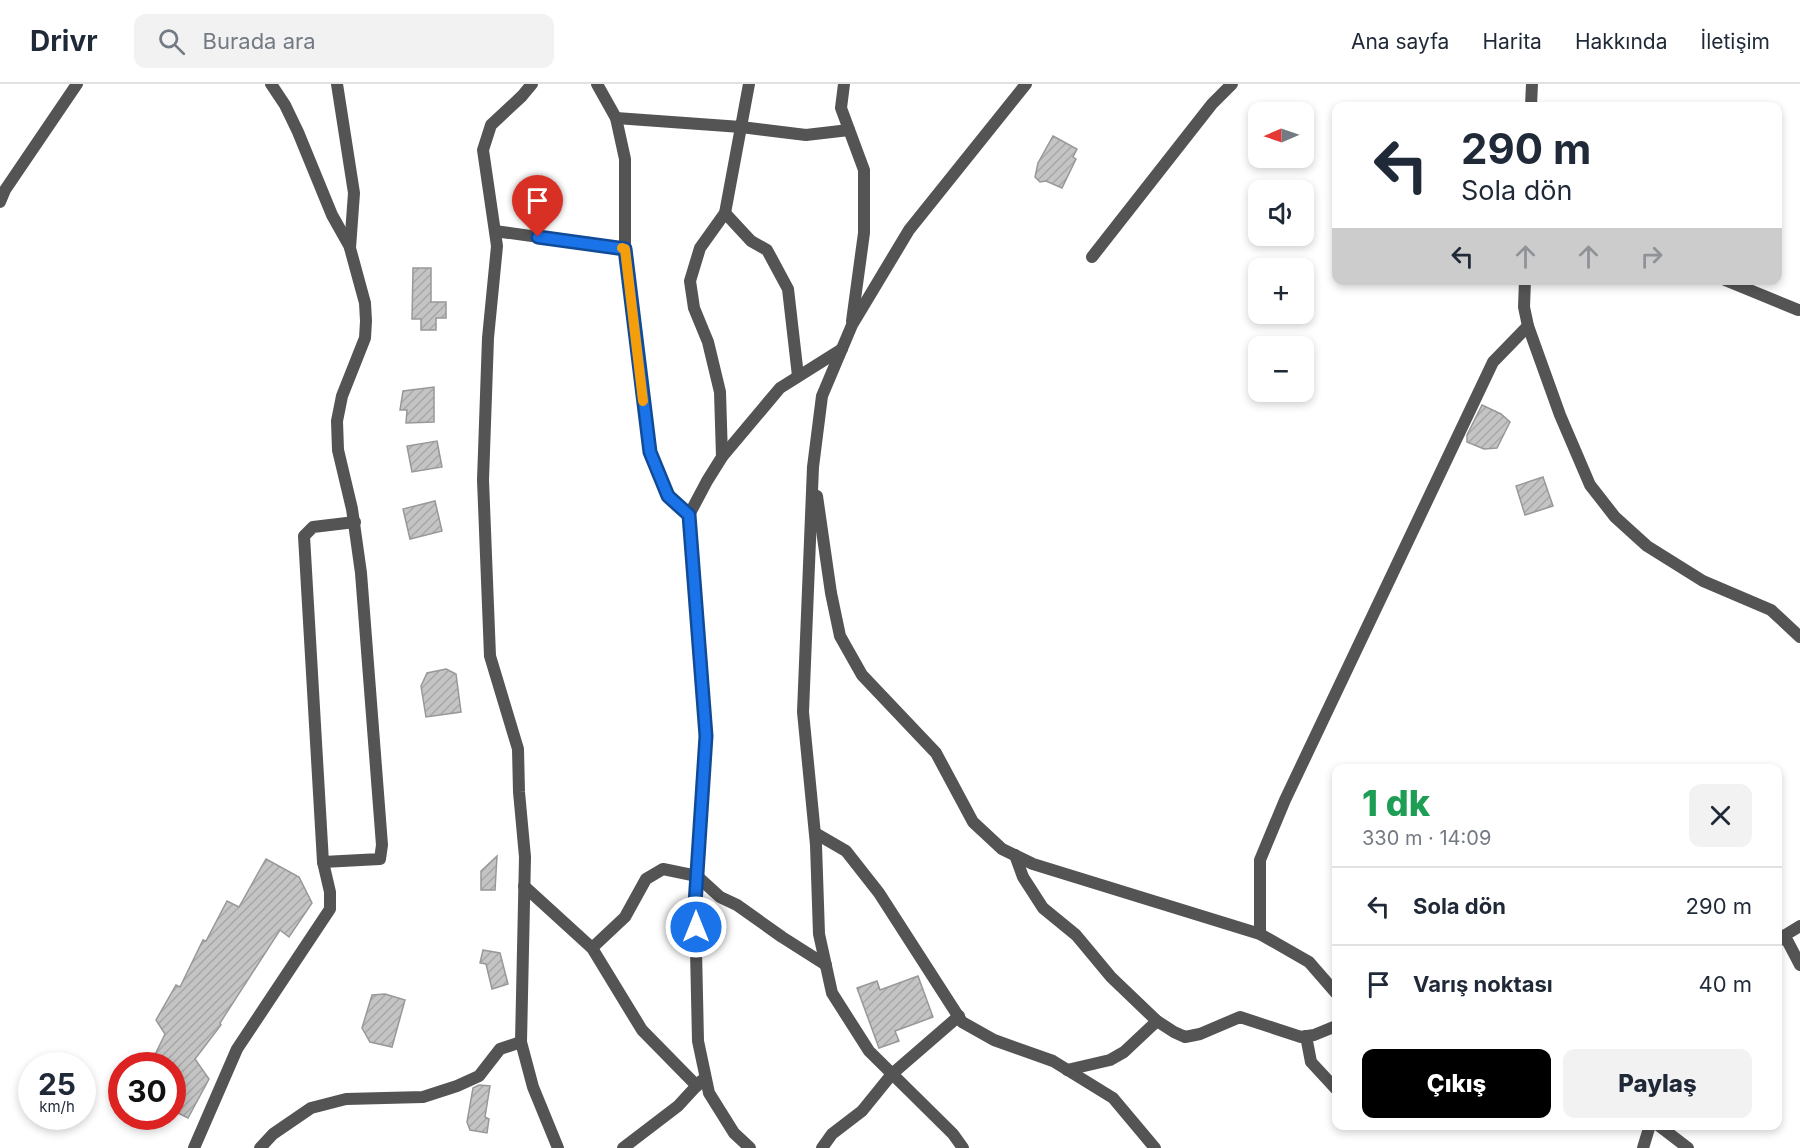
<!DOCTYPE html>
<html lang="tr">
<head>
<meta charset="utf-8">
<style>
  body { margin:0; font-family:Inter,sans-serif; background:#f2f2f3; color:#1f2937; height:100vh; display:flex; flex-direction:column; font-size:22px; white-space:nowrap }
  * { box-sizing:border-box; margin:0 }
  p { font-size:20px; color:#747a83 }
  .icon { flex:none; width:33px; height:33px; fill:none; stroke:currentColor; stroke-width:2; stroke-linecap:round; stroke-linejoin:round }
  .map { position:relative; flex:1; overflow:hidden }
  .side { position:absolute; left:1332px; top:680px; width:450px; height:366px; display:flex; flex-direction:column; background:#fff; border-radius:12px; box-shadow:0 3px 9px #0003 }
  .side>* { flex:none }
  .top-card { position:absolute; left:1332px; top:18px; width:450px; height:183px; border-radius:12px; box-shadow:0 3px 9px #0003; background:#fff; color:#1f2937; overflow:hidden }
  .needle { width:39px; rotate:268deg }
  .fabs { position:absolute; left:1248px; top:18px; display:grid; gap:12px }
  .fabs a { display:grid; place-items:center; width:66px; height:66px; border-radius:12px; background:#fff; box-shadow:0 3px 9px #0003; font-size:30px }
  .speed { position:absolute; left:18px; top:968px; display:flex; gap:12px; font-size:30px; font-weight:700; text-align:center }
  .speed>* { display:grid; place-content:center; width:78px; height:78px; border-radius:50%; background:#fff; box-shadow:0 3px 9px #0003; line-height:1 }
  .speed small { font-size:15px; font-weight:400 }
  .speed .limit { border:9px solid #d22; background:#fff; color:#111 }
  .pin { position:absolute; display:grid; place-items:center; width:51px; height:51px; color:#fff; margin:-62px -26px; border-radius:50% 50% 50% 0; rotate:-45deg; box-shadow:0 0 6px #0007 }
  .pin .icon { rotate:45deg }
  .me { position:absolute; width:66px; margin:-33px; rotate:0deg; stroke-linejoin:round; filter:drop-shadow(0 0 4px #0008) }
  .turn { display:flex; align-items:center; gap:21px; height:126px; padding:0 30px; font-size:27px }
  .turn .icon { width:78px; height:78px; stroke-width:2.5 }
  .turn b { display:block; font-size:42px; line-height:51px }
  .lanes { display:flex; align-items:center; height:57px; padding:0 30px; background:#0003; justify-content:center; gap:30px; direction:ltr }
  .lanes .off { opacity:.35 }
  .round { display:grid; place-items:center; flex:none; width:63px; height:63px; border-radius:12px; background:#f2f2f3 }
  .overview { display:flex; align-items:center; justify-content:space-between; height:102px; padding:0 30px }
  h1 { font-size:36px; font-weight:800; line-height:45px; color:#1e9e55 }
  .primary-button { display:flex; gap:12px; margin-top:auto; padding:12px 30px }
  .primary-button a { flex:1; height:69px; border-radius:12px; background:#000; color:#fff; font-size:24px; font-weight:800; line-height:69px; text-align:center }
  .primary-button a+a { background:#f2f2f3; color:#1f2937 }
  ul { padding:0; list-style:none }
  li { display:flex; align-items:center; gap:18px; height:78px; padding:0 30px; border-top:2px solid #e0e1e3 }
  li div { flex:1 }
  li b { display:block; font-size:22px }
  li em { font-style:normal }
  header { display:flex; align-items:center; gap:36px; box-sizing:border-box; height:84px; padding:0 30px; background:#fff; border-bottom:2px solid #e0e1e3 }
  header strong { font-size:28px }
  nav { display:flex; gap:33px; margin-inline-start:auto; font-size:21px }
  .search { width:420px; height:54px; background:#f2f2f3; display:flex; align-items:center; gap:15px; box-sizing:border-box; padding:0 21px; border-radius:12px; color:#747a83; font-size:22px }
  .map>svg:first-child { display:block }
  .building { fill:url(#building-hatch); stroke:#989898; stroke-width:1.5 }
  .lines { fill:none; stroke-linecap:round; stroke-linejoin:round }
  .minor { stroke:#545454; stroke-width:12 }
  .tertiary { stroke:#545454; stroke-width:12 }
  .route-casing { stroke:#114b97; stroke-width:15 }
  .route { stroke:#1a73e8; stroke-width:10 }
  .slow { stroke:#f59e0b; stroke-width:10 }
</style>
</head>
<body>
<header>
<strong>Drivr</strong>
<div class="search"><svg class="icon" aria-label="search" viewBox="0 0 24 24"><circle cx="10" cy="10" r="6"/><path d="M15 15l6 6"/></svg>Burada ara</div>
<nav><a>Ana sayfa</a><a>Harita</a><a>Hakkında</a><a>İletişim</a></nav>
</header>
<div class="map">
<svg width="1800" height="1064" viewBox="0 0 1800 1064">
  <defs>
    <pattern id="building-hatch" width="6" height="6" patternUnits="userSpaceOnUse" patternTransform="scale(1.5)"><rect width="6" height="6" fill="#c4c4c4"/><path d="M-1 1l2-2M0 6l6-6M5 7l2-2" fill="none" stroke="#a7a7a7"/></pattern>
  </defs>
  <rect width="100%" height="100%" fill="#fff"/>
  <g class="building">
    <polygon points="1053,52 1077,65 1073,73 1076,75 1062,104 1046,97 1040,98 1035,93 1038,79"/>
    <polygon points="413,184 431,184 431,218 446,218 446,234 436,234 436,246 421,246 421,235 412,235"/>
    <polygon points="434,303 434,338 406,339 407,326 400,326 403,307"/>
    <polygon points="1482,321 1501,330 1510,338 1497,364 1484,365 1467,358 1467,351"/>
    <polygon points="437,357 442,383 412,388 407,362"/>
    <polygon points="1543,393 1553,422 1525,431 1516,402"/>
    <polygon points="435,417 442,447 410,455 403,425"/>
    <polygon points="446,585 456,590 461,628 426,633 421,602 427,589"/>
    <polygon points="497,772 495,806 481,806 481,787"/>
    <polygon points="266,775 299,793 312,819 289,853 280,846 220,939 221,941 195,975 209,995 188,1034 172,1026 172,981 150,981 165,950 156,936 176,901 180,903 203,856 206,857 227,817 239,823"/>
    <polygon points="483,866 500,869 508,900 492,905 486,880 480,879"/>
    <polygon points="918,892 933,933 895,947 899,957 879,964 857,904 877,897 880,906"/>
    <polygon points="385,910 405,916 392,963 370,958 362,944 372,911"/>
    <polygon points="479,1001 490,1002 485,1033 489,1035 487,1049 470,1046 467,1038 473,1004"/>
  </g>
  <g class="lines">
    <g class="minor">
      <polyline points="271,0 285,21 298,48 332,131 350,163"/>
      <polyline points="532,0 522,12 491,41 483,66 497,162 488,254 483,396 490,572 518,665 519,708 525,773 521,958 533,1003 558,1064"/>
      <polyline points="597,0 616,34 625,75 625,165 650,368 668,412 689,431 706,652 695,820 698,957 709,1009 734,1049 750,1064"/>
      <polyline points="616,34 741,43 806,51 849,46"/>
      <polyline points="725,129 751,157 767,166 788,205 798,292"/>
      <polyline points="495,147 625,165"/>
      <polyline points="1092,173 1212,20 1232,0"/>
      <polyline points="1725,196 1798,226"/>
      <polyline points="722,373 720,308 708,258 694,224 690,197 700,164 725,129 749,0"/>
      <polyline points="689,431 707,397 722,373 780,304 842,265"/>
      <polyline points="815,749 846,767 879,809 962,938 994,956 1053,977 1113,1014 1155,1064"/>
      <polyline points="1015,771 1023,793 1043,824 1076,851 1111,893 1157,937 1174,948 1185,953 1200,950 1240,933 1301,953 1314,951 1336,942"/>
      <polyline points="323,778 380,775 382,761 361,489 352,425 338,366 337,337 342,312 365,254 366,237 365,219 350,164 354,109 337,0"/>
      <polyline points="524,802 592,864 642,946 697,1002"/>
      <polyline points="1260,850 1260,776 1285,716 1493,278 1528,242"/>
      <polyline points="1778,850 1788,858 1800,881"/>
      <polyline points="1782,853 1800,842"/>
      <polyline points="592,864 625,833 646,795 663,785 697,792 720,813 737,821 782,853 826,881"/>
      <polyline points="1306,952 1311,978 1336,1005"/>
      <polyline points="1067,986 1110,976 1124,968 1157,937"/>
      <polyline points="194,1064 237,965 330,825 330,808 323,778 304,452 313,443 355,438"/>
      <polyline points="260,1064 273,1050 311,1024 346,1015 423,1013 457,1002 479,992 500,965 521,958"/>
      <polyline points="623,1064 678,1022 701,997"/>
      <polyline points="822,1064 832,1050 862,1027 892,990 959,932"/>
      <polyline points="1643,1064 1650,1041"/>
    </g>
    <g class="tertiary">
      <polyline points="844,0 841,24 864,86 864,149 852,237"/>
      <polyline points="1531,22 1532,0"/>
      <polyline points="0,118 5,106 77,0"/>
      <polyline points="1525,196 1524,223 1528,242 1560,331 1590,401 1615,433 1647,462 1703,497 1771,526 1800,553"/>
      <polyline points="817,412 831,509 840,552 862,591 936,669 973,738 1002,765 1033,780 1260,850 1309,878 1336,909"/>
      <polyline points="1658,1041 1688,1064"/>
      <polyline points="963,1064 953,1050 869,967 832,909 819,850 816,761 803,628 813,383 822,312 852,241 909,146 1026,0"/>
    </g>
  </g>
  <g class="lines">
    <g class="route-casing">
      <polyline id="route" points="538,153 625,165 650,368 668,412 689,431 706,652 695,820 696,843"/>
    </g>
    <use href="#route" class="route"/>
    <polyline class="slow" points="622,164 625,165 643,317"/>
  </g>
</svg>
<div class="fabs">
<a><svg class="needle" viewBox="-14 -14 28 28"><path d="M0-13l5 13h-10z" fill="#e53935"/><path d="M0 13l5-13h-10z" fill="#747a83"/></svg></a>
<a><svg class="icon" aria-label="sound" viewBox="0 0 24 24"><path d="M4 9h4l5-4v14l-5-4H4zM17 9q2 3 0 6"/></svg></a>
<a>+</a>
<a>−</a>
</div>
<div class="speed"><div>25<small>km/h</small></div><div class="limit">30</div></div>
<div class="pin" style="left:538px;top:153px;background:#d93025"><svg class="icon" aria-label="arrive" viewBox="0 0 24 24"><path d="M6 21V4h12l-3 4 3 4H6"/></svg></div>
<svg class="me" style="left:696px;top:843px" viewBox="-20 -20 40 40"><circle r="17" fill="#1a73e8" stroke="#fff" stroke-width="3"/><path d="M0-11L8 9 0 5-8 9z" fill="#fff"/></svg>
<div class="top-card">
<div class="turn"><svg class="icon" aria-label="left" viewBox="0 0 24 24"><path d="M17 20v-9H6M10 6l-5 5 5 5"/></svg><div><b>290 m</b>Sola dön</div></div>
<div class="lanes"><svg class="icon" aria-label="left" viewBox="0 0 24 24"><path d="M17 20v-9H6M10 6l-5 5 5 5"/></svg><svg class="icon off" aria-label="ahead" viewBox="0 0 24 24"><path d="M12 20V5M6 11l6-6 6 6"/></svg><svg class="icon off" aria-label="ahead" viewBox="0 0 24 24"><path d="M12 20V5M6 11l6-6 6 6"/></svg><svg class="icon off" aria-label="right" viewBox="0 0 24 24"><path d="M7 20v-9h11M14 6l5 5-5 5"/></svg></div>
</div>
<section class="side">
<div class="overview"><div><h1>1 dk</h1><p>330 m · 14:09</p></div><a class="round"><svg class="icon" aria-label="close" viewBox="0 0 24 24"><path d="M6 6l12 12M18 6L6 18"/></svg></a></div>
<ul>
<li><svg class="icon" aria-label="left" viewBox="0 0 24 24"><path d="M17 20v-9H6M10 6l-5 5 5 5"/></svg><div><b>Sola dön</b></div><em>290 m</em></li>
<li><svg class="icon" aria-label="arrive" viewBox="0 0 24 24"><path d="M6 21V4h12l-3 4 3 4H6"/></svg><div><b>Varış noktası</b></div><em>40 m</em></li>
</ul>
<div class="primary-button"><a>Çıkış</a><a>Paylaş</a></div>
</section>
</div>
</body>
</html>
